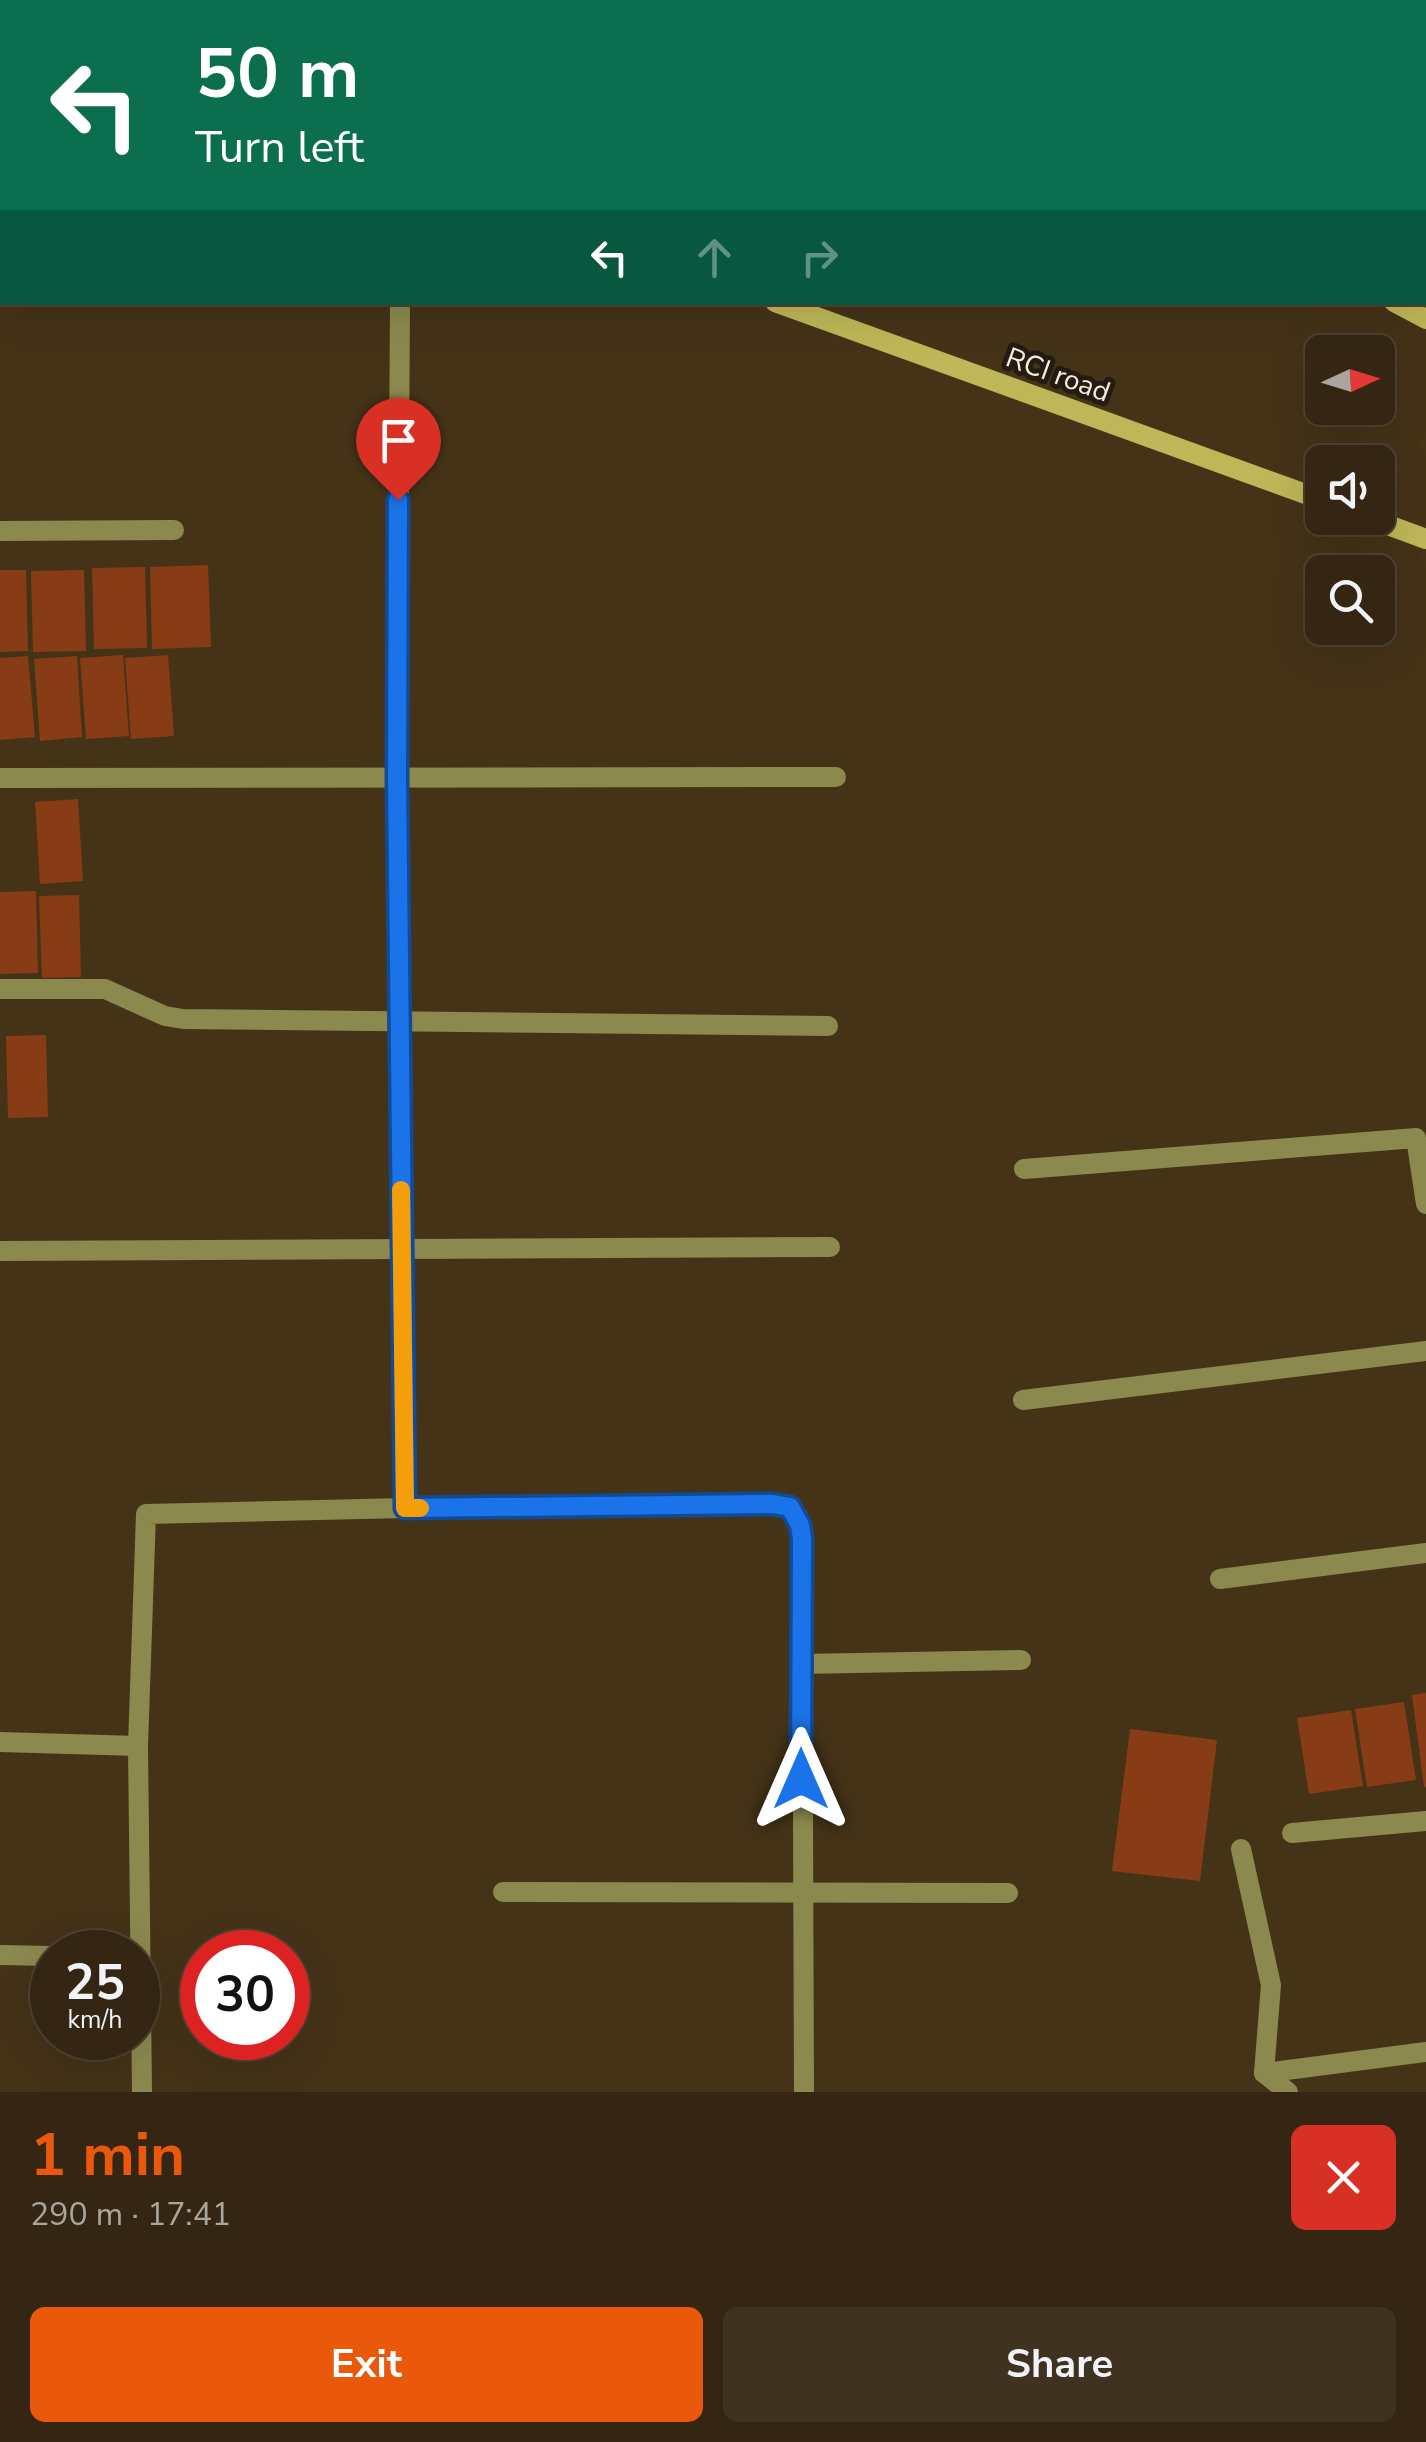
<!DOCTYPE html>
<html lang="en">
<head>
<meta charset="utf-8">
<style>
  body { margin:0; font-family:"Nunito Sans",sans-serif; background:#3f3220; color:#f1f3f6; height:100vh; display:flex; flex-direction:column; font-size:38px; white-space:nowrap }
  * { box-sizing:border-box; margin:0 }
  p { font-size:32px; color:#a9a59f }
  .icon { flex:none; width:55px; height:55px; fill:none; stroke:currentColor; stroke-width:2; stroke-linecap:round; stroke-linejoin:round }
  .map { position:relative; height:2092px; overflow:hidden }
  .panel { display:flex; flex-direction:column; background:#342612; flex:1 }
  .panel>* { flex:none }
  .top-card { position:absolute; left:0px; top:0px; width:1428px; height:305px; box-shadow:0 10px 40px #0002,0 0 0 2px #4e4332; background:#0b6e4f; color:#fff; overflow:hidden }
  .needle { width:65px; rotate:86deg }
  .tools { position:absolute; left:1305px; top:335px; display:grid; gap:20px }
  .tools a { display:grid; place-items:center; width:90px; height:90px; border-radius:15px; background:#342612; box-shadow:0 10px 40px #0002,0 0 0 2px #4e4332; font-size:50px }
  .speed { position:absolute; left:30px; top:1930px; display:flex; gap:20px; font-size:50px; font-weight:700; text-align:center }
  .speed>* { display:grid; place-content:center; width:130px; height:130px; border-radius:50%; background:#342612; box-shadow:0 10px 40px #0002,0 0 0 2px #4e4332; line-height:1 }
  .speed small { font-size:25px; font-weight:400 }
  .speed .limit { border:15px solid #d22; background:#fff; color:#111 }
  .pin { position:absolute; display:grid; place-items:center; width:85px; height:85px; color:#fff; margin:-102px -42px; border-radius:50% 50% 50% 0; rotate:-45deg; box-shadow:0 0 10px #0007 }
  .pin .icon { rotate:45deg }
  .me { position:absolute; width:110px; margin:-55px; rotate:0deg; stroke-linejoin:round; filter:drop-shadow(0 0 8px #0008) }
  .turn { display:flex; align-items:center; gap:35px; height:210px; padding:0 30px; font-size:45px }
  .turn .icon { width:130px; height:130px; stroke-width:2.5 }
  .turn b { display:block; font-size:70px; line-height:85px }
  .lanes { display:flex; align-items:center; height:95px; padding:0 30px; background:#0003; justify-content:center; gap:50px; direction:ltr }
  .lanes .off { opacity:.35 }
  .round { display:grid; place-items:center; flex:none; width:105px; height:105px; border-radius:15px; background:#3f3220 }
  .summary { display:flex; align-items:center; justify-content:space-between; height:170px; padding:0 30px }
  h1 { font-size:60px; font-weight:700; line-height:75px; color:#ea580c }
  .primary-button { display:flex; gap:20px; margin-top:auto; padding:20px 30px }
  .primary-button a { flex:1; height:115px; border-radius:15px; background:#ea580c; color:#fff; font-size:40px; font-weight:700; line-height:115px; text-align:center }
  .primary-button a+a { background:#3f3220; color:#f1f3f6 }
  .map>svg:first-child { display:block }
  .building { fill:#873c15 }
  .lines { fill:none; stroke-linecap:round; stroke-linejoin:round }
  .service { stroke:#8c894f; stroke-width:20 }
  .minor { stroke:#8c894f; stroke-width:20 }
  .secondary { stroke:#beb757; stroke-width:20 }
  .route-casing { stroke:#114b97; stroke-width:25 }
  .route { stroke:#1a73e8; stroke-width:18 }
  .slow { stroke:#f59e0b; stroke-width:18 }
  .labels { text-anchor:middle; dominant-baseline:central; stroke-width:10; stroke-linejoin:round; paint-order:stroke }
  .street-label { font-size:28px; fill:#f8ecdd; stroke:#251c11 }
</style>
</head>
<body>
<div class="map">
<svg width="1426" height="2092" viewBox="0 0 1426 2092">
  <rect width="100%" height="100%" fill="#453318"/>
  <g class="building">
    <polygon points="208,565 211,647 152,649 150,567"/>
    <polygon points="145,567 147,648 94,649 92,568"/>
    <polygon points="0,570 26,570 28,651 0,652"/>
    <polygon points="84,570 86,651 33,652 31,571"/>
    <polygon points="123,655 129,736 86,739 80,658"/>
    <polygon points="168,655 174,736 131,739 125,658"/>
    <polygon points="28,656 35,737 0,740 0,658"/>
    <polygon points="77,656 82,737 40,741 34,659"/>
    <polygon points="78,799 83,881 40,884 35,802"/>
    <polygon points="36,891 38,973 0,974 0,892"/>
    <polygon points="79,895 81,977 42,978 39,896"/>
    <polygon points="46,1035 48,1117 8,1118 6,1036"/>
    <polygon points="1426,1693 1426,1787 1424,1787 1412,1695"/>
    <polygon points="1404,1702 1416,1780 1367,1787 1355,1709"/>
    <polygon points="1351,1710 1363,1786 1309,1794 1297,1718"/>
    <polygon points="1130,1729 1217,1740 1200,1881 1112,1871"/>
  </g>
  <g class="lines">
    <polyline class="service" points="998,0 999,2"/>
    <g class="minor">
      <polyline points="703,0 703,2"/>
      <polyline points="0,531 174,530"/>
      <polyline points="0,778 836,777"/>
      <polyline points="0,989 105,989 165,1016 183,1019 828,1026"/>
      <polyline points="1024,1169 1416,1138 1426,1204"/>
      <polyline points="0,1251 830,1247"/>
      <polyline points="1023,1400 1426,1351"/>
      <polyline points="405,1508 773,1504 790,1507 800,1525 802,1539 804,2092"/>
      <polyline points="1220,1579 1426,1553"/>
      <polyline points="801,1664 1021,1660"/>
      <polyline points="0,1742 138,1746"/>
      <polyline points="1292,1833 1426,1821"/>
      <polyline points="1241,1849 1271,1985 1264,2073 1288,2092"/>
      <polyline points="503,1892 1008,1893"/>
      <polyline points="0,1955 52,1956"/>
      <polyline points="1264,2073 1426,2052"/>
      <polyline points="142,2092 138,1746 146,1514 405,1508 397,778 400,302"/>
    </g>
    <g class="secondary">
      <polyline points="537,0 545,2"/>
      <polyline points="0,1 3,2"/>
      <polyline points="775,302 1322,500"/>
      <polyline points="1394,302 1426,319"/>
      <polyline points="1369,518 1426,539"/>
    </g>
  </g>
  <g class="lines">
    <g class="route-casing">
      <polyline id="route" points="398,500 397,778 405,1508 773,1504 790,1507 800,1525 802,1539 801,1779"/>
    </g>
    <use href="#route" class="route"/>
    <polyline class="slow" points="401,1190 405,1508 420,1508"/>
  </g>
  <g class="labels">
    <g class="street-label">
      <text transform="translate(1058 375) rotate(20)">RCI road</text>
    </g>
  </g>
</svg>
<div class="tools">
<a><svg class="needle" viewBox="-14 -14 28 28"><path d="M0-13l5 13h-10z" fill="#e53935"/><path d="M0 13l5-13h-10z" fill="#a9a59f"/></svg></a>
<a><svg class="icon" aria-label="sound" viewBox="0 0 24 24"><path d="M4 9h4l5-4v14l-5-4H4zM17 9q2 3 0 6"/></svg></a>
<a><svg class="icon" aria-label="search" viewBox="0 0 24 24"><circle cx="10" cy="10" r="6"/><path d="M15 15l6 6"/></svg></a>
</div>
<div class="speed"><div>25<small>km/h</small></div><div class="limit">30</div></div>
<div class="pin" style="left:398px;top:500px;background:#d93025"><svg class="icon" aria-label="arrive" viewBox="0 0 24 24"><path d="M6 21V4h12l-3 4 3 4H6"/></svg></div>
<svg class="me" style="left:801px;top:1779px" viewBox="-20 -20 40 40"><path d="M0-17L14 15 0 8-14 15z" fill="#1a73e8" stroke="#fff" stroke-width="4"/></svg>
<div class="top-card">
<div class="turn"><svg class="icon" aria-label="left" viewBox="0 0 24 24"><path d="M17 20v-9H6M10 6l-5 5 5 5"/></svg><div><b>50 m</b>Turn left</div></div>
<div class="lanes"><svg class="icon" aria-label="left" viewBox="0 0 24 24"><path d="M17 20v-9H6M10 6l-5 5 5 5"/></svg><svg class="icon off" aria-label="ahead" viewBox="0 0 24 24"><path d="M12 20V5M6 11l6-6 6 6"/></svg><svg class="icon off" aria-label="right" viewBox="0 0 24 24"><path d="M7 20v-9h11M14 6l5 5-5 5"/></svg></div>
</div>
</div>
<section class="panel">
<div class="summary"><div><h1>1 min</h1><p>290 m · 17:41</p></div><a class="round" style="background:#d93025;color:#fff"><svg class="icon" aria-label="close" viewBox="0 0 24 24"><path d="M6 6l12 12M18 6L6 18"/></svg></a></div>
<div class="primary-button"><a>Exit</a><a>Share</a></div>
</section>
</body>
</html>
